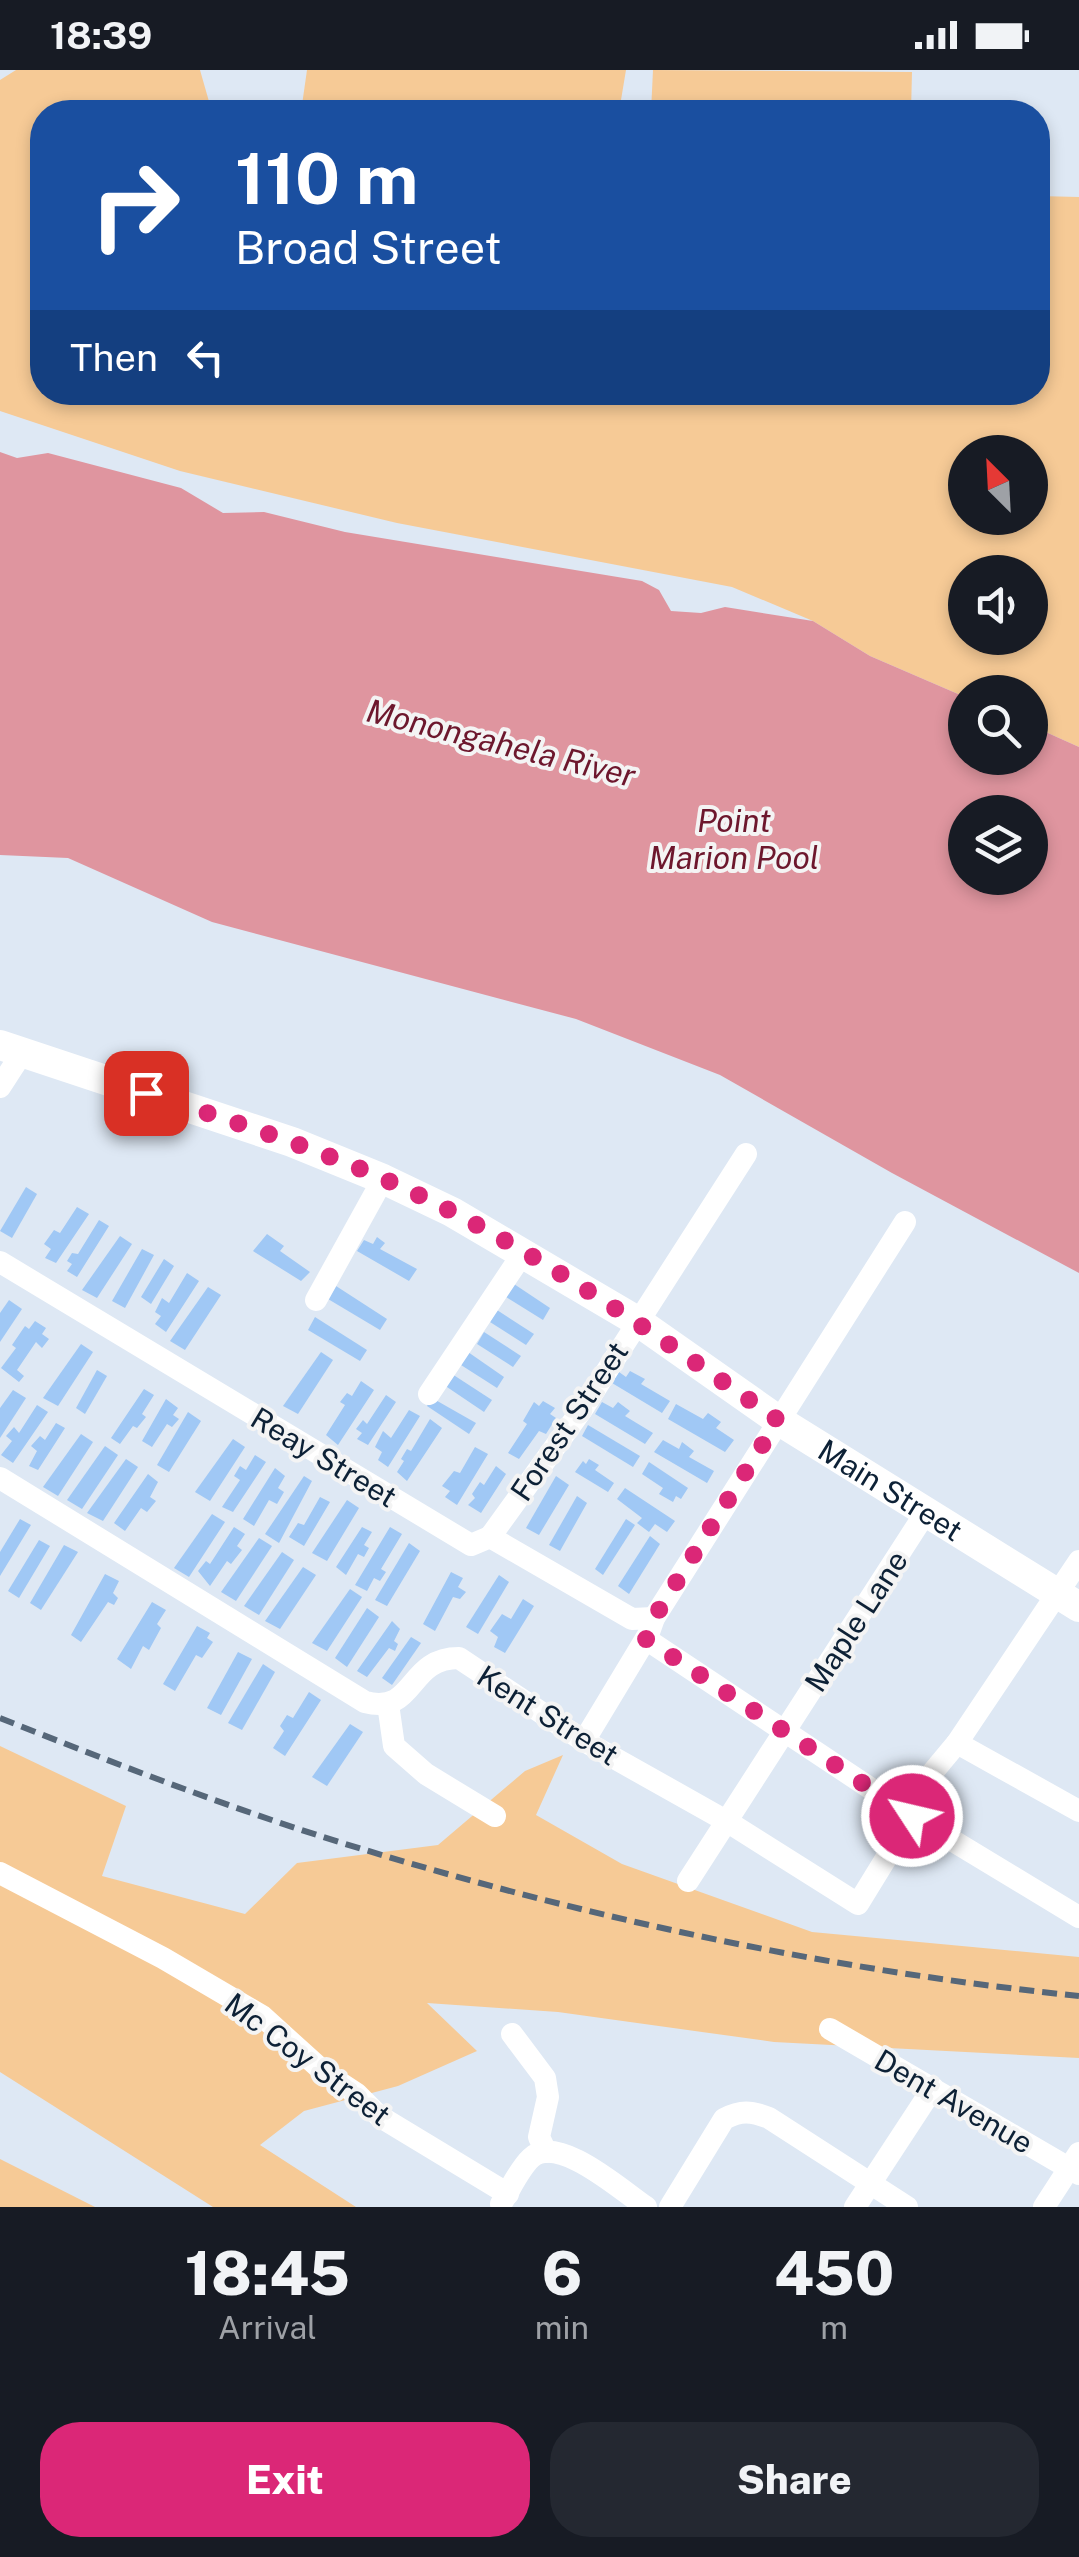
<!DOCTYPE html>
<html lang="en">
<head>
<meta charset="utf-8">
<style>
  body { margin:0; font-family:"Public Sans",sans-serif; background:#242831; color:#f1f3f6; height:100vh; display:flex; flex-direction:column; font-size:38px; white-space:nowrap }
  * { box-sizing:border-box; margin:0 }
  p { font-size:32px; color:#9ea1a6 }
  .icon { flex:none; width:55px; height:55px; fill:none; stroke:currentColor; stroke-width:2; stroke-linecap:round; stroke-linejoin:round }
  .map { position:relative; height:2137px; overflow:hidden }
  .panel { display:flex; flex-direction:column; background:#171b24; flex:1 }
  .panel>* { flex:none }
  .top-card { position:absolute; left:30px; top:30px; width:1020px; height:305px; border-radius:40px; box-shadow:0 5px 15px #0003; background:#1a4fa0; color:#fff; overflow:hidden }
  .needle { width:65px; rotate:336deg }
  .tools { position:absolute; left:948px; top:365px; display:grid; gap:20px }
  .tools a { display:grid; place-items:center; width:100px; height:100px; border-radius:50%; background:#171b24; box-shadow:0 5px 15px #0003; font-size:50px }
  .pin { position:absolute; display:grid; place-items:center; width:85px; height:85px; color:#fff; margin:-42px; border-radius:20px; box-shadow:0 5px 15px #0006 }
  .me { position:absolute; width:110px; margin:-55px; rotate:305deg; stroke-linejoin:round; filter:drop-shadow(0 0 8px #0008) }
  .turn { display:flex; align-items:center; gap:35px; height:210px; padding:0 40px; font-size:45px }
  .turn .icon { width:130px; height:130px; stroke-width:2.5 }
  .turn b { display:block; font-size:70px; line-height:85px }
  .then { display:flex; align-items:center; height:95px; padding:0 40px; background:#0003; gap:20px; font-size:38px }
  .eta { display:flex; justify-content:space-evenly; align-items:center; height:170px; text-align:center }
  .eta b { font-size:60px; font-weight:800; line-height:70px }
  .primary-button { display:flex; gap:20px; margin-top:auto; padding:20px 40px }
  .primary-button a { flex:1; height:115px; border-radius:40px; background:#db2777; color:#fff; font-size:40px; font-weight:800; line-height:115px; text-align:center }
  .primary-button a+a { background:#242831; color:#f1f3f6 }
  .status { display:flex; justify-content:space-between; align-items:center; height:70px; padding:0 50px; background:#171b24; direction:ltr }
  .status svg { height:28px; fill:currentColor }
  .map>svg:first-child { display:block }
  .green { fill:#f6ca96; fill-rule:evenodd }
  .water { fill:#df959f; fill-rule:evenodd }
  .building { fill:#a0c8f5 }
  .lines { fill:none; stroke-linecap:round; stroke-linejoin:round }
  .minor { stroke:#fff; stroke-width:22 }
  .major { stroke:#fff; stroke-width:30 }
  .rail { stroke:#566779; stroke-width:6; stroke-dasharray:15 8; stroke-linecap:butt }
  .route { stroke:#db2777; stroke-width:18; stroke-dasharray:0 32.4 }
  .labels { text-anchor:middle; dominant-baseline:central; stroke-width:8; stroke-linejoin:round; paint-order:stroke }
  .street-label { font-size:30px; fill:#0d2136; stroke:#f4f4f4 }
  .water-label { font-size:32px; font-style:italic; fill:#6d172d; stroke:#f4f4f4 }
</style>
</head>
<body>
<div class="status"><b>18:39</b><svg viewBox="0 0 49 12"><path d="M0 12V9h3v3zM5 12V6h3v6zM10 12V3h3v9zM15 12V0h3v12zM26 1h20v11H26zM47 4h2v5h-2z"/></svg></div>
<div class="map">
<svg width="1079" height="2137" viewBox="0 0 1079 2137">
  <rect width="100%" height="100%" fill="#dee8f4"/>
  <g class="green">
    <path d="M 16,0 L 200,0 L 212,42 L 42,42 L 42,322 L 1038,322 L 1038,126 L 1079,127 L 1079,677 L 1030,655 L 1030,622 L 965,622 L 965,627 L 870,586 L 813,551 L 732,517 L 397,453 L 180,401 L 0,341 L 0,10 ZM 965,382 L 1030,382 L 1030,448 L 965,448 ZM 965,502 L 1030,502 L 1030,568 L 965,568 Z"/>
    <polygon points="307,0 626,0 619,42 301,42"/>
    <polygon points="653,0 912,2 911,42 651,42"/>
    <polygon points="0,1676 126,1736 102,1806 245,1844 297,1793 438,1775 525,1701 563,1685 536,1745 622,1794 812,1862 1079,1887 1079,1988 774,1972 558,1942 427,1933 477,1981 398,2016 304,2041 260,2075 356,2137 213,2137 0,2002"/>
    <polygon points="0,2089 95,2137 0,2137"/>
  </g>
  <path class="water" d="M 0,382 L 17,388 L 48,383 L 181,418 L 223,443 L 264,442 L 345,462 L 642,511 L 659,520 L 671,541 L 701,543 L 725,537 L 813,551 L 870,586 L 965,627 L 965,688 L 1030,688 L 1030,655 L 1079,677 L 1079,1203 L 892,1103 L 720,1005 L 576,949 L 212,852 L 68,788 L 0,785 ZM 965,742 L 1030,742 L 1030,808 L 965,808 Z"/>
  <g class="building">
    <polygon points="26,1117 37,1124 12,1168 0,1161"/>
    <polygon points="77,1137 89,1144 56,1193 45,1188 51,1179 44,1174 54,1160 60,1163"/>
    <polygon points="99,1150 109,1156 77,1207 67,1201 72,1194 67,1191 72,1183 78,1184"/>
    <polygon points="267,1164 284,1176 280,1181 310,1202 301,1211 253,1181"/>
    <polygon points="120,1166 132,1174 97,1228 82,1220"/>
    <polygon points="377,1167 385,1173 380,1179 417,1199 409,1211 357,1181 364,1170 373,1174"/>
    <polygon points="142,1179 154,1185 125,1238 112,1231"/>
    <polygon points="164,1189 174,1196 151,1234 141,1227"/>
    <polygon points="187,1203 199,1211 166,1262 155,1254 161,1246 155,1242 162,1228 169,1233"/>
    <polygon points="514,1214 550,1238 543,1250 506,1227"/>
    <polygon points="336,1216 387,1249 380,1260 328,1229"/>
    <polygon points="208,1217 221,1225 185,1280 170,1271"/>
    <polygon points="9,1230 22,1239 0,1272 0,1243"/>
    <polygon points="497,1240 534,1264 526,1275 490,1252"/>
    <polygon points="315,1247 367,1280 360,1291 308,1260"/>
    <polygon points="35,1251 46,1258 42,1264 49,1269 42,1278 36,1272 17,1300 24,1306 19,1312 1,1298 16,1278 12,1275 25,1256 29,1259"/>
    <polygon points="484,1262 521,1286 513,1297 477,1274"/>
    <polygon points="81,1274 93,1282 58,1336 43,1328"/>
    <polygon points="321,1282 333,1290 298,1344 283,1336"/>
    <polygon points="468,1282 504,1307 497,1318 461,1295"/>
    <polygon points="97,1300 107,1306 85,1344 76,1338"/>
    <polygon points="630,1301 645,1309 641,1314 670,1331 662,1343 612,1313 619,1302 626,1307"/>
    <polygon points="452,1304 492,1330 484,1342 444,1315"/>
    <polygon points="361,1311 374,1320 338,1375 326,1365 345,1335 340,1332 347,1323 352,1326"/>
    <polygon points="144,1319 154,1325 142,1344 146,1347 137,1358 133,1356 120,1374 111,1368"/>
    <polygon points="13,1320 26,1328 0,1368 0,1338"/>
    <polygon points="386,1325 396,1332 368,1375 357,1369 362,1363 356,1359 363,1350 367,1354"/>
    <polygon points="432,1328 476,1353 469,1364 427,1336"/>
    <polygon points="166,1329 178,1338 173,1345 179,1349 172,1357 167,1354 152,1377 142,1371"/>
    <polygon points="543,1331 555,1338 550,1344 556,1348 546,1364 539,1361 519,1389 508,1383 527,1354 523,1351 534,1332 539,1336"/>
    <polygon points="602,1332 613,1338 618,1332 630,1341 625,1346 653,1363 645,1374 595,1344"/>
    <polygon points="676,1334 703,1349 708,1343 721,1352 716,1358 734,1370 725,1382 668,1349"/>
    <polygon points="37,1335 48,1342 13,1393 1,1385 12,1371 6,1366 14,1357 19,1363"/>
    <polygon points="409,1340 420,1346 388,1397 378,1390 382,1382 375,1377 383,1361 391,1368"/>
    <polygon points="188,1342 201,1351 169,1402 157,1395"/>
    <polygon points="430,1349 442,1358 407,1411 397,1402 404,1391 401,1389 407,1379 411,1381"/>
    <polygon points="56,1353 65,1358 38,1400 29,1396 37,1381 31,1376 40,1366 45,1370"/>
    <polygon points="588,1355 640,1386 633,1397 582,1366"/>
    <polygon points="81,1364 93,1372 58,1426 43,1417"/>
    <polygon points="233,1369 245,1377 210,1431 195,1422"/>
    <polygon points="663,1370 679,1379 682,1372 694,1381 689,1387 714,1401 707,1413 654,1382"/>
    <polygon points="105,1376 118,1385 82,1439 67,1430"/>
    <polygon points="475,1377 488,1384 457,1435 445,1427 450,1421 442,1416 454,1401 460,1403"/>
    <polygon points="255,1385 266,1392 233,1442 222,1437 240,1410 234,1406 240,1396 246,1400"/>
    <polygon points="126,1389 138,1397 103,1451 87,1443"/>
    <polygon points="589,1389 599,1395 595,1400 614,1413 608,1422 575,1402 583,1391 586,1394"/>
    <polygon points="649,1392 688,1418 681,1429 676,1426 673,1432 659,1424 663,1418 642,1404"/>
    <polygon points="496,1396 506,1404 481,1443 468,1435 475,1428 472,1424 480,1412 484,1415"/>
    <polygon points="275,1398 285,1406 278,1418 284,1422 277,1434 269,1430 254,1456 243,1449"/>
    <polygon points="148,1404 158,1412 150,1427 156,1431 147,1442 141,1438 125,1461 114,1453"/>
    <polygon points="304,1406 312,1411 279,1473 265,1464"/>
    <polygon points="556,1406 569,1415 539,1465 526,1458"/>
    <polygon points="625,1418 675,1451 667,1462 655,1454 649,1462 637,1453 642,1448 617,1429"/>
    <polygon points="577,1426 587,1433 560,1481 549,1475"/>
    <polygon points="320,1427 330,1432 304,1476 289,1467 298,1453 304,1455"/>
    <polygon points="347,1430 359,1438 327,1491 312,1483"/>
    <polygon points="212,1444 225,1452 189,1507 174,1498"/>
    <polygon points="20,1449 31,1455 0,1506 0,1482"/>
    <polygon points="626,1449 635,1455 603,1505 595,1499"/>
    <polygon points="234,1457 245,1464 237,1476 242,1480 231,1494 227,1491 210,1516 198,1501 206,1491 210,1494"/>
    <polygon points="362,1457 372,1462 364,1475 369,1478 364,1487 358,1484 346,1505 336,1497"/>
    <polygon points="390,1457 402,1464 381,1499 386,1502 380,1511 374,1508 367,1521 355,1515"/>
    <polygon points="650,1466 660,1474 629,1524 618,1516"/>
    <polygon points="259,1468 272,1476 236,1531 221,1522"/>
    <polygon points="39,1470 50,1476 19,1528 8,1521"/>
    <polygon points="409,1473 420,1481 387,1536 375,1530"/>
    <polygon points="64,1475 78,1482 41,1540 30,1533"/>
    <polygon points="282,1482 294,1490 259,1545 244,1536"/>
    <polygon points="303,1497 316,1505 280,1559 265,1551"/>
    <polygon points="451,1502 463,1508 458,1517 466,1522 460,1529 453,1527 435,1561 423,1554"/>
    <polygon points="105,1504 119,1511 113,1523 118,1528 114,1535 108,1532 81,1572 71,1565"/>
    <polygon points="499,1505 509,1512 478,1564 466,1557"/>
    <polygon points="350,1519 362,1527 327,1581 312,1573"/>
    <polygon points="523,1529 534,1536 505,1583 494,1577 498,1567 490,1561 502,1544 511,1549"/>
    <polygon points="152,1532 166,1540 157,1554 161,1558 149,1580 143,1576 131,1599 117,1589"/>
    <polygon points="367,1538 379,1547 347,1597 335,1588"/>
    <polygon points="392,1551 400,1559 394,1571 398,1574 395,1581 389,1578 367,1607 357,1601"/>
    <polygon points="197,1556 210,1563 207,1568 213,1572 202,1588 196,1585 175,1621 163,1614"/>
    <polygon points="411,1567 421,1573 392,1615 382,1608"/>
    <polygon points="238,1582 252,1589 221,1645 207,1638"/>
    <polygon points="263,1594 275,1602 242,1660 228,1653"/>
    <polygon points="309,1622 321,1630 285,1686 273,1678 284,1661 280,1656 287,1645 293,1648"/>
    <polygon points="350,1654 363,1662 327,1716 312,1707"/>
  </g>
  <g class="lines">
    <g class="minor">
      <polyline points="0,1017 22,983"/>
      <polyline points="0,1192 471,1475 490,1467 632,1549 654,1548"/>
      <polyline points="316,1230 383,1109"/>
      <polyline points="429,1324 523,1183"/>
      <path d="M 0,1408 L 365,1632 C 417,1645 406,1588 459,1588 L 584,1671 L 728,1752 L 858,1834 L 912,1746 L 922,1715"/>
      <polyline points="490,1467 583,1338 746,1084"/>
      <polyline points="646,1569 912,1746 1079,1847"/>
      <polyline points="388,1634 394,1676 426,1704 495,1746"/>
      <polyline points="584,1671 648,1565 654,1548 905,1152"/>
      <polyline points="957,1673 1079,1741"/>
      <polyline points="910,1718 922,1715 957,1673 1079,1491"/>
      <polyline points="0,1803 163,1888 262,1946 325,2003 357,2024 379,2046 508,2124"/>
      <polyline points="688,1811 926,1442"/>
      <polyline points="830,1959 1079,2104"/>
      <polyline points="512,1964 545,2008 548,2027 539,2067 546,2082"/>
      <path d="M 501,2134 C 510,2120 519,2099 531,2088 C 558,2063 622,2121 646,2137"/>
      <path d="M 670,2137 L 724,2049 C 741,2040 751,2041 769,2048 L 907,2137"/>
      <polyline points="855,2137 933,2018"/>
      <polyline points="1044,2137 1079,2083"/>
    </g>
    <path class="major" id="s1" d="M 0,975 L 292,1072 L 383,1109 L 452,1142 L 637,1251 L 778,1350 L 1079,1537"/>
    <path class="rail" d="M 0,1648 C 119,1695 239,1742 362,1779 C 595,1850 837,1901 1079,1926"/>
  </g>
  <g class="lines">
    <path class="route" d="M 146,1023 C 226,1049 306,1075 382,1108 C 524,1171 652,1262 778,1350 L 654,1548 L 646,1569 L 912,1746"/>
  </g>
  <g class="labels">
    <g class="street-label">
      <text transform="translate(569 1351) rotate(-56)">Forest Street</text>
      <text transform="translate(324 1387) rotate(31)">Reay Street</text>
      <text stroke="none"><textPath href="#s1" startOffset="1002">Main Street</textPath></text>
      <text transform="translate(856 1551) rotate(-57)">Maple Lane</text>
      <text transform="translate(548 1645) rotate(32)">Kent Street</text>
      <text transform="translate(308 1989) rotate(37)">Mc Coy Street</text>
      <text transform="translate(954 2031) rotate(30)">Dent Avenue</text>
    </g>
    <g class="water-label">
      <text transform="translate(501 673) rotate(14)">Monongahela River</text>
      <text x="734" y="750">Point<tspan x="734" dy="37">Marion Pool</tspan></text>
    </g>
  </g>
</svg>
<div class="tools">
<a><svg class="needle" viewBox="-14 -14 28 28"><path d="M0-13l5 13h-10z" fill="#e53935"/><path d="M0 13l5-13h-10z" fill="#9ea1a6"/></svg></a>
<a><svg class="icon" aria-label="sound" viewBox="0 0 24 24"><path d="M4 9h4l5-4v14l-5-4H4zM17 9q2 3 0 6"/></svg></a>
<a><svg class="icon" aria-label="search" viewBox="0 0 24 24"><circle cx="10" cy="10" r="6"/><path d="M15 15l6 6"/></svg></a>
<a><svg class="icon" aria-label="layers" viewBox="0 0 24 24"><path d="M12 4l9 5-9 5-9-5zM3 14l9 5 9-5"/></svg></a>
</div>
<div class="pin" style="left:146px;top:1023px;background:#d93025"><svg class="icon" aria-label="arrive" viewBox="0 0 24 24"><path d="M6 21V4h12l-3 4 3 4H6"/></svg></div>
<svg class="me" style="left:912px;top:1746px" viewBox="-20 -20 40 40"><circle r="17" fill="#db2777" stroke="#fff" stroke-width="3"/><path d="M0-11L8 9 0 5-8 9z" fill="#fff"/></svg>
<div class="top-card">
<div class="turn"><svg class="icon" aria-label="right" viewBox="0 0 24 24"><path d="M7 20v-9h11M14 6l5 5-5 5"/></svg><div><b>110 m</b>Broad Street</div></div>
<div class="then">Then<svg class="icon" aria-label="left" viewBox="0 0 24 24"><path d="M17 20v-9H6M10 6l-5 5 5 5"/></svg></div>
</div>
</div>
<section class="panel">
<div class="eta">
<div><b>18:45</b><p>Arrival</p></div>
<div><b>6</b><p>min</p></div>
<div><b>450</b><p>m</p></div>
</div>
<div class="primary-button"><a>Exit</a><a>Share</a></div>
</section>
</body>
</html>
